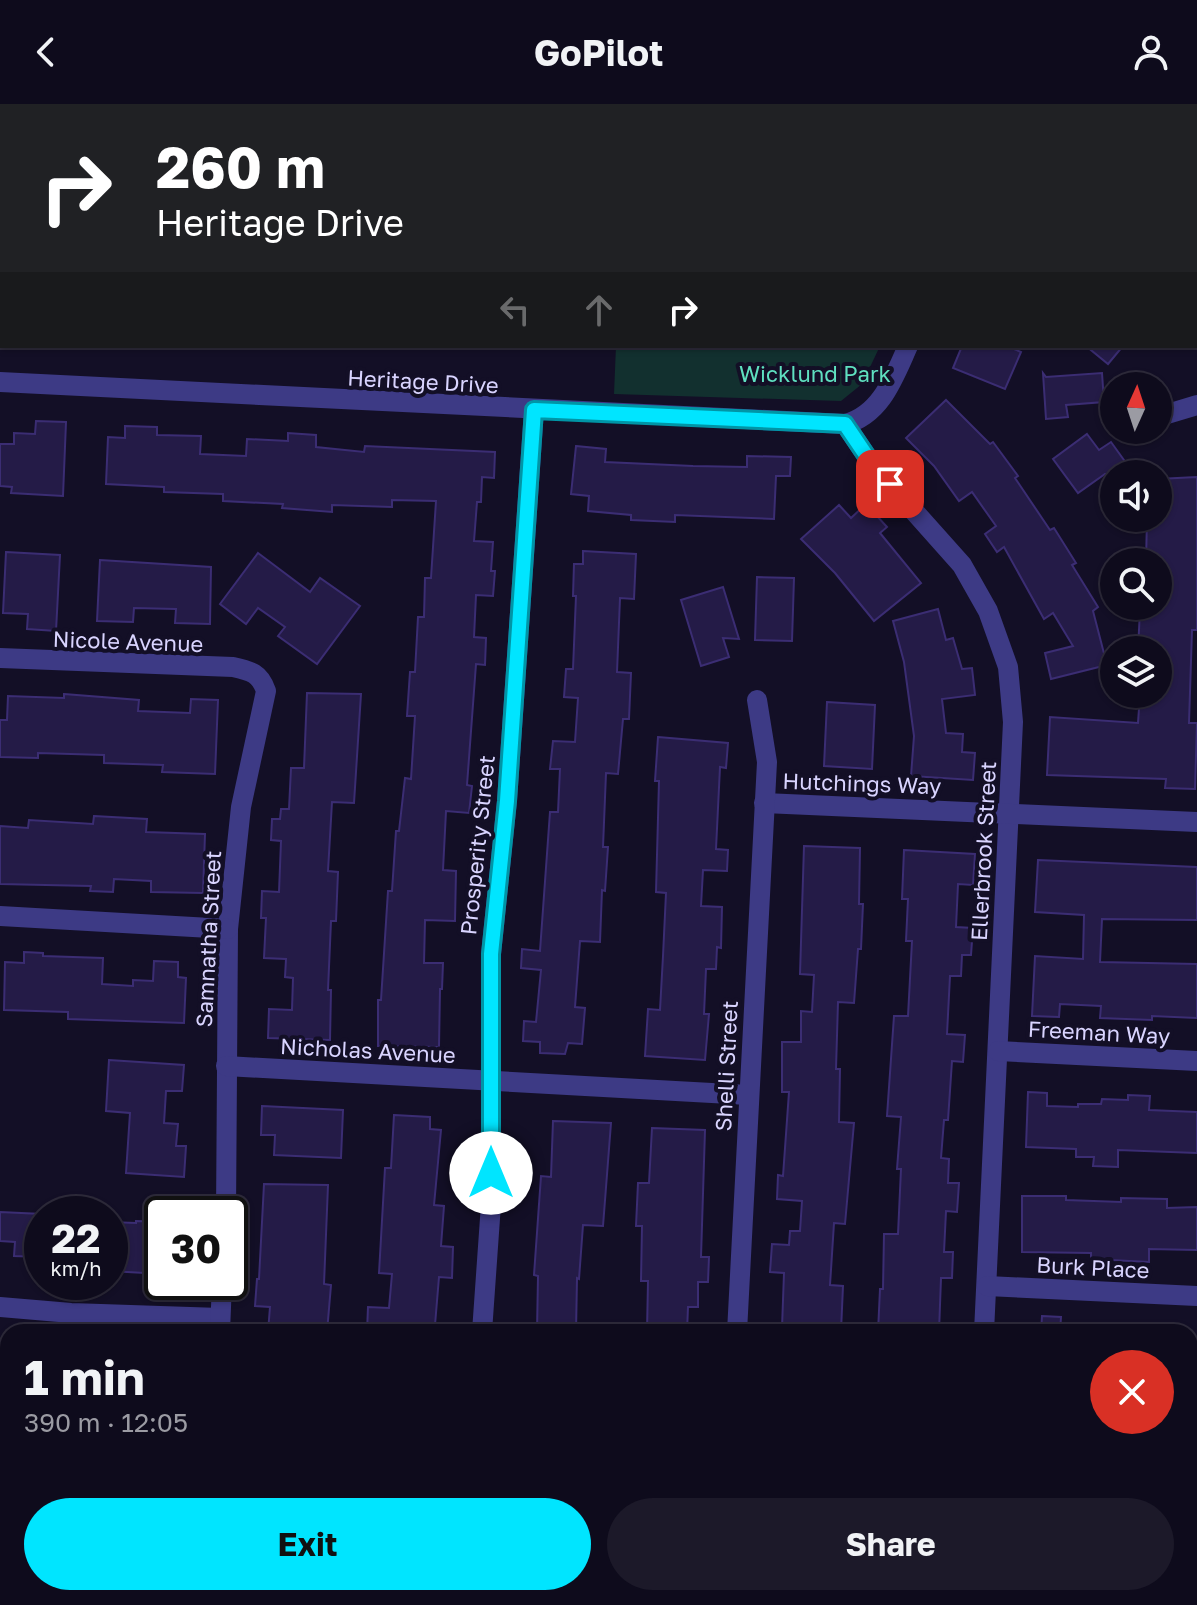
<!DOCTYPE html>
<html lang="en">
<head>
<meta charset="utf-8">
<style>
  body { margin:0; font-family:"Golos Text",sans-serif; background:#1c1929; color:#f1f3f6; height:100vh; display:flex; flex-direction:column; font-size:30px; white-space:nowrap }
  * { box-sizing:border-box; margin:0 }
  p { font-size:26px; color:#9b9ba3 }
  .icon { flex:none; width:44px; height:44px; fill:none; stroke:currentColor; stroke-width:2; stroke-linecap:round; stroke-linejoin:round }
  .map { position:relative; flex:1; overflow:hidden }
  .sheet { position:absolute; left:0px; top:1220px; width:1198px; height:282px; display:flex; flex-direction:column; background:#0e0b1c; border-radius:24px 24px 0 0; box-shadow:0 2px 6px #0004,0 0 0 2px #2e2b3b }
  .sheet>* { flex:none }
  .guide { position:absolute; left:0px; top:0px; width:1198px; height:244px; box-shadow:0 2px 6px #0004,0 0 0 2px #2e2b3b; background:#202124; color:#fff; overflow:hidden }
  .needle { width:52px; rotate:3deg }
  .controls { position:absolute; left:1100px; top:268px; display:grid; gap:16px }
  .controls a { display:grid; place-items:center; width:72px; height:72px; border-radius:50%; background:#0e0b1c; box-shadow:0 2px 6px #0004,0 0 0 2px #2e2b3b; font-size:40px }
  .speed { position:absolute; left:24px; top:1092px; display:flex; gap:16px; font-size:40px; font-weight:700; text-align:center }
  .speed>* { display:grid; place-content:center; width:104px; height:104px; border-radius:50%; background:#0e0b1c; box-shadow:0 2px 6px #0004,0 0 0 2px #2e2b3b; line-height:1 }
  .speed small { font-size:20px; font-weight:400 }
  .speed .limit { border:4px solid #111; border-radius:12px; background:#fff; color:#111 }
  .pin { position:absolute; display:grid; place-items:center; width:68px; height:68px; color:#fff; margin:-34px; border-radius:16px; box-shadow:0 4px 12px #0006 }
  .me { position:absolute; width:88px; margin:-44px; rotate:0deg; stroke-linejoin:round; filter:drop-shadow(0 0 6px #0008) }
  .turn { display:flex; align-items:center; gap:28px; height:168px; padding:0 24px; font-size:36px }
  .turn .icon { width:104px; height:104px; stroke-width:2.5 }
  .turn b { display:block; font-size:56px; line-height:68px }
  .lanes { display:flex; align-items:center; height:76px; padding:0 24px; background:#0003; justify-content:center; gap:40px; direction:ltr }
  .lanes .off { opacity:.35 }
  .round { display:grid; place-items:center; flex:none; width:84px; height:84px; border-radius:42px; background:#1c1929 }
  .overview { display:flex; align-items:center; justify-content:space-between; height:136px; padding:0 24px }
  h1 { font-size:48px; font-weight:700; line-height:60px }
  .primary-button { display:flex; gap:16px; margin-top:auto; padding:16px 24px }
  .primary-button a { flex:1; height:92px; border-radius:48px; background:#00e5ff; color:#111; font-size:32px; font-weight:700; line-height:92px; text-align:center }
  .primary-button a+a { background:#1c1929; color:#f1f3f6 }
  header { display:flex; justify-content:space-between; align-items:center; height:104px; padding:0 24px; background:#0e0b1c; font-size:36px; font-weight:700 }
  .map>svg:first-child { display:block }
  .green { fill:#12302f }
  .building { fill:#241b47; stroke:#3b2d73; stroke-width:2 }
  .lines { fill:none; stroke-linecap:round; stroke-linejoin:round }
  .minor { stroke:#3d3a85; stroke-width:20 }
  .tertiary { stroke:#3d3a85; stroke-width:20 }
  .route-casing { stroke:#0095a6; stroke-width:20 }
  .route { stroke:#00e5ff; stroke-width:14 }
  .labels { text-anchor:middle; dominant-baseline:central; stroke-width:8; stroke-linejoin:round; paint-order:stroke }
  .park-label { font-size:22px; fill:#5fe0c0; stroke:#130f26 }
  .street-label { font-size:22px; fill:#d9d4ff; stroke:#130f26 }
</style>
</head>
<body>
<header><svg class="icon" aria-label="back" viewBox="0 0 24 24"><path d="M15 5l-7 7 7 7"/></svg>GoPilot<svg class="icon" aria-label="person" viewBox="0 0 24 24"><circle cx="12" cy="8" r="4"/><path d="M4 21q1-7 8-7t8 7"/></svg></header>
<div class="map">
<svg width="1197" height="1501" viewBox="0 0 1197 1501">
  <rect width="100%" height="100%" fill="#130f26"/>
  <g class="green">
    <rect x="628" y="0" width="319" height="2"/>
    <polygon points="616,242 880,242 862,280 841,297 614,290"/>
  </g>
  <g class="building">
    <polygon points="962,242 1007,242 1021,248 1005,285 953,264"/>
    <polygon points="1086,242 1123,242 1108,260"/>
    <polygon points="1043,269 1046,273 1102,269 1104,298 1066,301 1068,313 1046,315"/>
    <polygon points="946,296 990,340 993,338 1018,372 1015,374 1050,426 1054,424 1076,459 1072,461 1098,503 1093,507 1107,561 1051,575 1045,549 1073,542 1053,509 1044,515 1004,443 997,448 985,430 996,422 972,388 959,397 934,362 906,334"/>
    <polygon points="36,317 66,318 63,392 11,389 12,383 0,382 0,340 14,340 14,329 35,330"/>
    <polygon points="125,322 157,323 157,331 201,332 200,350 246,352 247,335 288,337 288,329 316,331 316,343 364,348 365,342 495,348 494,374 482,373 481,398 477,398 474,437 493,438 491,467 495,467 493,492 476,491 474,533 486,534 485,561 476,560 467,681 472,682 469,709 446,707 443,766 456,767 455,817 425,816 424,859 443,859 442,885 440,885 439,943 378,942 378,896 381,896 388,787 392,787 396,727 399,727 405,674 411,675 415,612 407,612 410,568 415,568 418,513 424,513 425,474 431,474 436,397 392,396 392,403 332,401 332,408 282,404 283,400 223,397 223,390 164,388 164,383 106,380 108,333 125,334"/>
    <polygon points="1087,330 1099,346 1111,338 1134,370 1105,370 1078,389 1053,355"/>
    <polygon points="576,342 606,345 605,358 693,362 747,363 747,352 791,353 790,372 776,372 774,415 675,411 675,418 631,416 631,411 588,407 589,392 571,390"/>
    <polygon points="1197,373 1197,526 1192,526 1189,619 1197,619 1195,685 1165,684 1166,675 1047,671 1050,613 1138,619 1140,590 1158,590 1158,546 1138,546 1140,506 1158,506 1158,458 1146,458 1147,414 1158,414 1158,375"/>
    <polygon points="866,400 887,423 880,429 921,479 874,517 835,469 801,435 839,401 851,414"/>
    <polygon points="583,447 636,450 634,495 620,494 617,568 631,569 629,615 623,615 618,670 606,669 603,743 608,743 605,787 602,786 600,838 580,837 575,903 585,904 582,940 568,939 565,950 540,949 540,938 523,937 524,917 536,918 541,866 521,864 522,845 540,847 550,708 558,708 560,665 550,665 553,637 575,638 578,594 564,593 566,565 573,565 576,492 573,492 574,460 583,460"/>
    <polygon points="6,448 60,451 56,527 27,525 28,510 3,509"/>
    <polygon points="258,449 310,488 320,474 360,502 317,560 278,532 285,523 258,504 246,520 220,500"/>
    <polygon points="100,456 211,463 210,520 175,519 176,505 134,504 133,518 97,517"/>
    <polygon points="757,473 794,474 792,537 755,536"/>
    <polygon points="723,483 739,535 723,534 729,553 701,562 681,496"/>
    <polygon points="938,505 946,536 953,534 962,565 972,564 975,591 942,595 946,629 963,630 962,648 975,649 973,676 911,672 914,632 904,558 893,517"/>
    <polygon points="307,589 361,590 354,699 332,698 328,767 338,768 336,817 331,817 328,886 331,886 330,936 268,934 269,905 292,906 293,874 285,873 286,855 264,854 266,814 261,814 262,787 279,788 281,737 271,736 272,715 280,715 281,705 289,705 291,664 304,664"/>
    <polygon points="64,590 139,596 138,607 190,609 191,595 218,596 215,670 162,668 163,661 104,659 104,651 38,649 38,654 0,653 0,616 7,616 8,592 64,594"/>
    <polygon points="827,598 875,601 872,665 824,662"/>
    <polygon points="658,633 728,639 726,664 720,663 716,745 728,746 727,767 703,766 701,802 722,803 721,844 717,843 716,865 706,865 704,910 709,910 705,956 645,952 648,905 660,906 663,852 666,789 656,788 659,677 655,677"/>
    <polygon points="94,712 147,715 146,728 205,730 203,789 151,788 151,777 114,775 113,788 90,787 91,782 0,780 0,722 28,724 29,716 93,720"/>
    <polygon points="804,742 860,744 859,800 863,800 861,845 858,845 854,899 838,898 836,965 840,965 839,1018 854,1019 845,1120 834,1119 830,1181 843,1182 841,1227 782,1224 784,1169 770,1168 772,1140 789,1141 790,1127 800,1127 802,1097 777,1095 778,1071 783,1072 789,988 782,988 782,938 801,938 801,907 812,908 814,871 800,870"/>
    <polygon points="904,746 975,750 973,781 958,780 956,823 973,824 971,851 962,851 961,872 950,872 947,930 965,931 963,958 952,957 948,1016 944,1016 941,1054 949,1055 948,1079 959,1079 957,1108 946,1107 944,1148 953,1148 952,1174 941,1174 939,1228 878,1228 880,1185 883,1185 884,1130 898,1130 901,1065 897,1065 901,1013 887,1012 894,912 908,912 912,837 906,837 908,795 902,795"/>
    <polygon points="1038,756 1197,763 1197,816 1102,815 1100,858 1197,860 1197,914 1152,912 1152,916 1100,914 1101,902 1060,900 1059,913 1032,912 1035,852 1083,855 1084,811 1035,808"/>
    <polygon points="24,848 43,849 43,852 103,854 102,880 133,882 133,876 153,877 154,857 178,858 178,873 186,874 184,919 68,915 68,908 4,906 5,858 24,859"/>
    <polygon points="109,956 184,961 182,987 166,987 164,1019 178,1020 176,1042 186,1042 184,1073 126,1069 130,1009 106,1007"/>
    <polygon points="1028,988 1047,989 1047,1002 1078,1003 1078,1000 1101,1000 1102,995 1128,996 1128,991 1150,992 1149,1006 1197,1008 1197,1049 1118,1046 1118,1063 1093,1062 1094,1053 1076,1053 1076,1045 1026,1043"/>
    <polygon points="262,1002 343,1006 341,1054 274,1051 275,1031 261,1031"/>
    <polygon points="394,1011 430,1013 430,1025 441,1026 434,1101 444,1102 441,1142 453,1143 452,1174 439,1173 435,1221 424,1220 423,1228 367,1228 368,1203 389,1204 392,1170 379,1169 385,1064 391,1064"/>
    <polygon points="553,1017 611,1019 603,1122 583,1121 579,1175 577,1174 576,1228 537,1228 538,1172 534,1171 541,1072 551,1073"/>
    <polygon points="652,1024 705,1026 701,1153 709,1153 708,1178 698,1178 698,1203 688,1203 687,1228 647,1228 648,1177 641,1177 642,1122 636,1122 638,1079 649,1079"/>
    <polygon points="264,1080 328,1081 324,1180 331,1181 327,1228 268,1228 270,1203 255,1202 257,1175 259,1175"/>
    <polygon points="1022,1092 1066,1092 1066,1096 1121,1098 1121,1094 1167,1095 1167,1104 1197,1103 1197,1146 1149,1145 1149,1158 1091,1155 1091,1149 1022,1148"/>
    <polygon points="0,1108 42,1110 42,1153 14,1152 15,1138 0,1137"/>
    <polygon points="136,1117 162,1118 162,1170 110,1167 110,1118 136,1119"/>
    <polygon points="1042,1212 1061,1213 1060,1228 1041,1228"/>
  </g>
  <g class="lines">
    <g class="minor">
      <polyline points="1164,311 1197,301"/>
      <polyline points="845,320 872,360 962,461 988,507 1008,563 1013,618 984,1228"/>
      <path d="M 0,554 L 233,563 C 251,567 260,569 266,587 L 241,703 L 228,825 L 226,1110"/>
      <polyline points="764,699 1197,718"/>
      <polyline points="0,812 228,825"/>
      <polyline points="998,947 1197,957"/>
      <polyline points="226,962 748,991"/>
      <polyline points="987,1182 1197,1192"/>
      <polyline points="0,1203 71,1209 220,1214"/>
      <polyline points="220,1228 222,1178"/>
      <polyline points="482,1228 491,1100 491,850 507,697 534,306"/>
      <polyline points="737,1228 767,658 757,596"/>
      <polyline points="1190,1437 1197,1437"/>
      <polyline points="0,1459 8,1460"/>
      <polyline points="458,1494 458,1501"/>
      <polyline points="484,1501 484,1494"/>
    </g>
    <g class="tertiary">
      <polyline points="1162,0 1197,2"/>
      <polyline points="971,2 971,0"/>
      <path d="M 0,278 L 845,320 C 881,311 894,273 908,242"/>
    </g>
  </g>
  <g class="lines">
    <g class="route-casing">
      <polyline id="route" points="491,1069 491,850 507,697 534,306 845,320 872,360 890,380"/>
    </g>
    <use href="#route" class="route"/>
  </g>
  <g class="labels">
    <g class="park-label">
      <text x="815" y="269">Wicklund Park</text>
    </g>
    <g class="street-label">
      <text transform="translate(423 277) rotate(3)">Heritage Drive</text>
      <text transform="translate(128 537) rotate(2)">Nicole Avenue</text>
      <text transform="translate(862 679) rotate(2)">Hutchings Way</text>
      <text transform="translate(477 741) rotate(-84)">Prosperity Street</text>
      <text transform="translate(983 747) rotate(-87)">Ellerbrook Street</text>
      <text transform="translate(208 835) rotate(-87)">Samnatha Street</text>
      <text transform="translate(1099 928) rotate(3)">Freeman Way</text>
      <text transform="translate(368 946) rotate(3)">Nicholas Avenue</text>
      <text transform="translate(726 962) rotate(-87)">Shelli Street</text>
      <text transform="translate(1093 1163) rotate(3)">Burk Place</text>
    </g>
  </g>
</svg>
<div class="controls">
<a><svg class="needle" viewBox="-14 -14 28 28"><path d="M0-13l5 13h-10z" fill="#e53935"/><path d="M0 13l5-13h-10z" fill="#9b9ba3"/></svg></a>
<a><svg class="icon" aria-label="sound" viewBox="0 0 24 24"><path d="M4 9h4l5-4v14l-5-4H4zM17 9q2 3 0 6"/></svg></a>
<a><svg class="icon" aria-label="search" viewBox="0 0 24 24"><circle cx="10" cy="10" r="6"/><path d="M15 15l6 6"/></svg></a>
<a><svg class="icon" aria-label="layers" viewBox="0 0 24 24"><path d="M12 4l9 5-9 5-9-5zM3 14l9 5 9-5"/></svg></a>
</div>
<div class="speed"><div>22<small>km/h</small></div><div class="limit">30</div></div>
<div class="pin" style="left:890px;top:380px;background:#d93025"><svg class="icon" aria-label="arrive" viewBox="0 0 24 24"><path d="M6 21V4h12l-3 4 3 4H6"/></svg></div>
<svg class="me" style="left:491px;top:1069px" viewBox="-20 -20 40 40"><circle r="19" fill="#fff"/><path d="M0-13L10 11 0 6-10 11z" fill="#00e5ff"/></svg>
<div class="guide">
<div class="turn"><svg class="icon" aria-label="right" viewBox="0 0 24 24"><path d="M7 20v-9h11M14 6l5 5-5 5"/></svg><div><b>260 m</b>Heritage Drive</div></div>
<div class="lanes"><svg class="icon off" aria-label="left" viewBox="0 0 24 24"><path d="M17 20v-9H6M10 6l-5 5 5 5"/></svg><svg class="icon off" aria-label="ahead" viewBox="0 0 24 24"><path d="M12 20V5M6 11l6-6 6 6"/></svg><svg class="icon" aria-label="right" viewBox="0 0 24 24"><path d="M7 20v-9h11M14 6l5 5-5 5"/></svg></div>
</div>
<section class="sheet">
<div class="overview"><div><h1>1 min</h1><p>390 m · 12:05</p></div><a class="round" style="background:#d93025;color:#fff"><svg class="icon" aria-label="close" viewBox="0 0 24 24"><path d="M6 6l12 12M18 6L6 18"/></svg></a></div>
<div class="primary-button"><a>Exit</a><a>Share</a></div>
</section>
</div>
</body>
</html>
